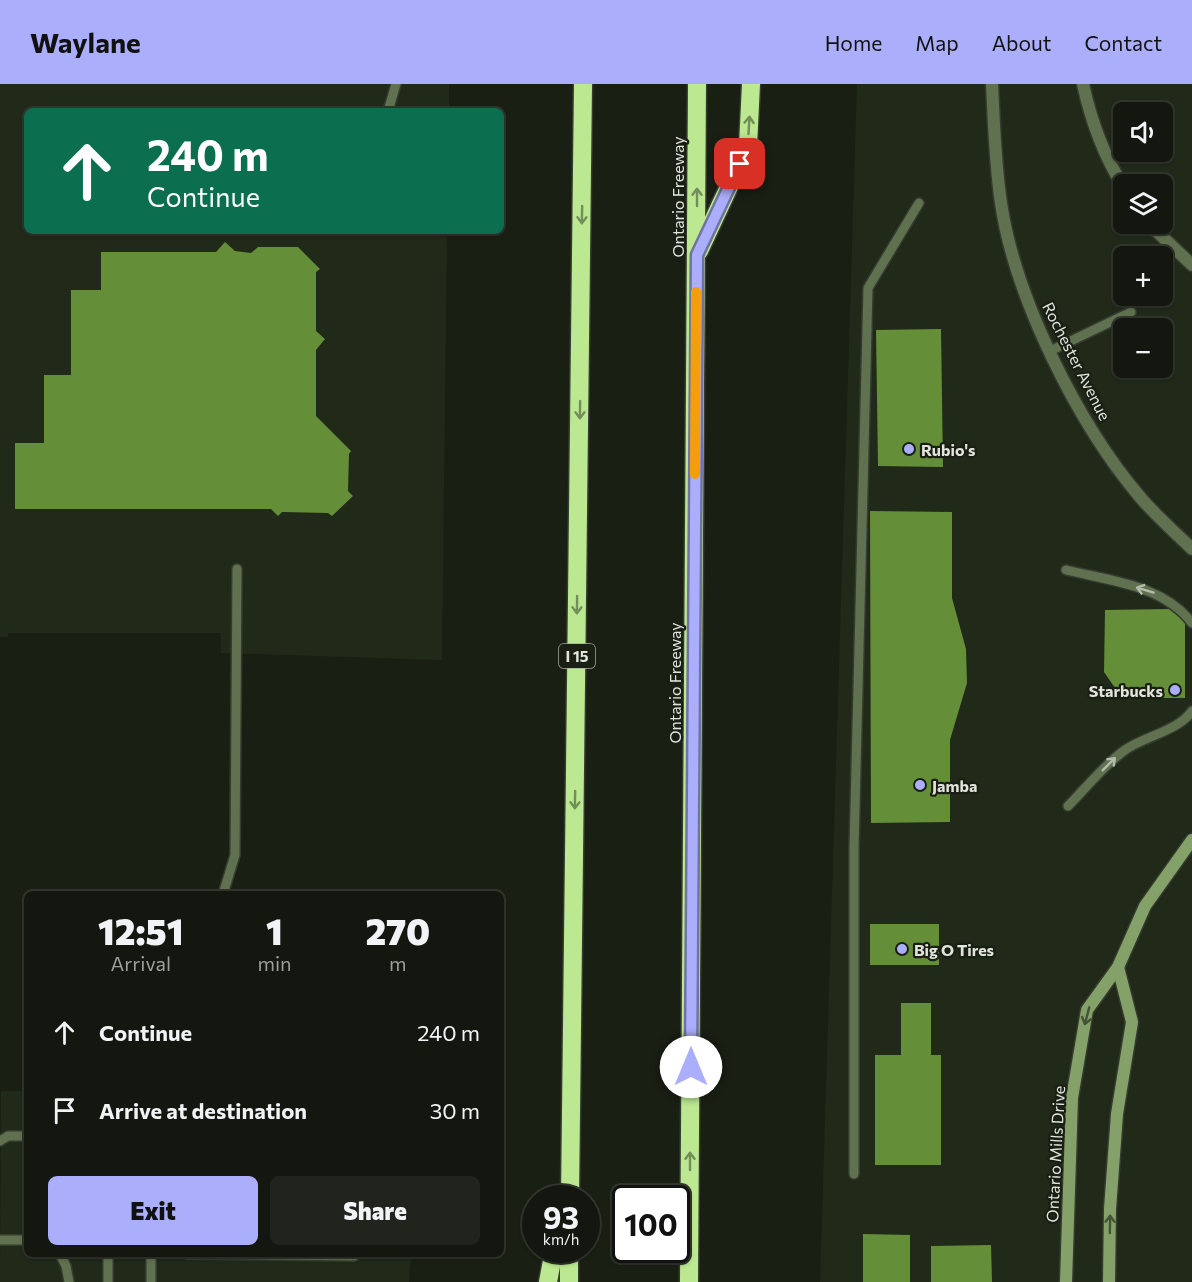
<!DOCTYPE html>
<html lang="en">
<head>
<meta charset="utf-8">
<style>
  body { margin:0; font-family:Commissioner,sans-serif; background:#21241d; color:#f1f3f6; height:100vh; display:flex; flex-direction:column; font-size:22px; white-space:nowrap }
  * { box-sizing:border-box; margin:0 }
  p { font-size:20px; color:#9d9f9e }
  .icon { flex:none; width:33px; height:33px; fill:none; stroke:currentColor; stroke-width:2; stroke-linecap:round; stroke-linejoin:round }
  .map { position:relative; flex:1; overflow:hidden }
  .drawer { position:absolute; left:24px; top:807px; width:480px; height:366px; display:flex; flex-direction:column; background:#14170f; border-radius:9px; box-shadow:0 2px 4px #0004,0 0 0 2px #33362f }
  .drawer>* { flex:none }
  .banner { position:absolute; left:24px; top:24px; width:480px; height:126px; border-radius:9px; box-shadow:0 2px 4px #0004,0 0 0 2px #33362f; background:#0b6e4f; color:#fff; overflow:hidden }
  .fabs { position:absolute; left:1113px; top:18px; display:grid; gap:12px }
  .fabs a { display:grid; place-items:center; width:60px; height:60px; border-radius:9px; background:#14170f; box-shadow:0 2px 4px #0004,0 0 0 2px #33362f; font-size:30px }
  .speed { position:absolute; left:522px; top:1101px; display:flex; gap:12px; font-size:30px; font-weight:700; text-align:center }
  .speed>* { display:grid; place-content:center; width:78px; height:78px; border-radius:50%; background:#14170f; box-shadow:0 2px 4px #0004,0 0 0 2px #33362f; line-height:1 }
  .speed small { font-size:15px; font-weight:400 }
  .speed .limit { border:3px solid #111; border-radius:9px; background:#fff; color:#111 }
  .pin { position:absolute; display:grid; place-items:center; width:51px; height:51px; color:#fff; margin:-26px; border-radius:12px; box-shadow:0 3px 9px #0006 }
  .me { position:absolute; width:66px; margin:-33px; rotate:0deg; stroke-linejoin:round; filter:drop-shadow(0 0 4px #0008) }
  .turn { display:flex; align-items:center; gap:21px; height:126px; padding:0 24px; font-size:27px }
  .turn .icon { width:78px; height:78px; stroke-width:2.5 }
  .turn b { display:block; font-size:42px; line-height:51px }
  .eta { display:flex; justify-content:space-evenly; align-items:center; height:102px; text-align:center }
  .eta b { font-size:36px; font-weight:800; line-height:42px }
  .cta { display:flex; gap:12px; margin-top:auto; padding:12px 24px }
  .cta a { flex:1; height:69px; border-radius:9px; background:#abaffb; color:#111; font-size:24px; font-weight:800; line-height:69px; text-align:center }
  .cta a+a { background:#21241d; color:#f1f3f6 }
  ul { padding:0; list-style:none }
  li { display:flex; align-items:center; gap:18px; height:78px; padding:0 24px }
  li div { flex:1 }
  li b { display:block; font-size:22px }
  li em { font-style:normal }
  header { display:flex; align-items:center; gap:36px; box-sizing:border-box; height:84px; padding:0 30px; background:#abaffb; color:#111 }
  header strong { font-size:28px }
  nav { display:flex; gap:33px; margin-inline-start:auto; font-size:21px }
  .map>svg:first-child { display:block }
  .built { fill:#212919; fill-rule:evenodd }
  .building { fill:#658e38 }
  .lines { fill:none; stroke-linecap:round; stroke-linejoin:round }
  .lane-casing { stroke:#363b30; stroke-width:12 }
  .street-casing { stroke:#363b30; stroke-width:15 }
  .secondary-casing { stroke:#363b30; stroke-width:15 }
  .highway-casing { stroke:#363b30; stroke-width:21 }
  .lane { stroke:#5f714e; stroke-width:9 }
  .street { stroke:#5f714e; stroke-width:12 }
  .secondary { stroke:#84a169; stroke-width:12 }
  .highway { stroke:#bbe890; stroke-width:18 }
  .oneway { stroke:#738e58 }
  .oneway2 { stroke:#b4bcab }
  .oneway3 { stroke:#445336 }
  .route-casing { stroke:#6f72a3; stroke-width:15 }
  .route { stroke:#abaffb; stroke-width:10 }
  .slow { stroke:#f59e0b; stroke-width:10 }
  .poi-dot { fill:#abaffb; stroke:#1a1f14; stroke-width:2 }
  .labels { text-anchor:middle; dominant-baseline:central; stroke-width:4.5; stroke-linejoin:round; paint-order:stroke }
  .shield { fill:#1a1f14; stroke:#a5aaa1; stroke-width:1.5 }
  .shield-label { font-size:15px; font-weight:bold; fill:#e1e5dd }
  .street-label { font-size:16px; fill:#e1e5dd; stroke:#1a1f14 }
  .poi-label { font-size:16px; font-weight:bold; fill:#e1e5dd; stroke:#1a1f14; text-anchor:start }
</style>
</head>
<body>
<header>
<strong>Waylane</strong>
<nav><a>Home</a><a>Map</a><a>About</a><a>Contact</a></nav>
</header>
<div class="map">
<svg width="1192" height="1198" viewBox="0 0 1192 1198">
  <rect width="100%" height="100%" fill="#1a1f14"/>
  <g class="built">
    <polygon points="0,0 449,0 449,27 27,27 27,147 447,147 442,576 221,569 221,549 8,549 8,553 0,553"/>
    <path d="M 857,0 L 1192,0 L 1192,1198 L 820,1198 ZM 1124,28 L 1162,28 L 1162,68 L 1124,68 ZM 1124,100 L 1162,100 L 1162,140 L 1124,140 ZM 1124,172 L 1162,172 L 1162,212 L 1124,212 ZM 1124,244 L 1162,244 L 1162,284 L 1124,284 Z"/>
    <polygon points="1,1007 27,1007 27,1170 411,1170 409,1198 0,1198"/>
  </g>
  <g class="building">
    <polygon points="225,158 235,167 251,169 258,163 298,163 320,185 316,188 316,247 325,255 316,266 316,332 351,367 349,370 348,407 353,412 332,432 328,429 282,428 278,432 271,425 15,425 15,359 44,359 44,291 71,291 71,206 101,206 101,168 216,168"/>
    <polygon points="941,245 943,383 878,382 876,246"/>
    <polygon points="870,427 952,428 952,514 966,565 967,599 950,656 950,738 871,739"/>
    <polygon points="1170,525 1185,538 1185,614 1122,614 1104,588 1105,526"/>
    <rect x="870" y="840" width="69" height="41"/>
    <polygon points="901,919 931,919 931,971 941,971 941,1081 875,1081 875,971 901,971"/>
    <polygon points="863,1150 910,1151 910,1198 863,1198"/>
    <polygon points="991,1161 992,1198 931,1198 931,1162"/>
  </g>
  <g class="lines">
    <g class="lane-casing">
      <g id="lane">
        <polyline points="388,27 396,0"/>
        <polyline points="1050,267 1131,228"/>
        <path d="M 1066,486 C 1111,497 1163,501 1192,539"/>
        <path d="M 1068,722 C 1086,704 1104,681 1125,666 C 1145,652 1178,647 1192,627"/>
        <polyline points="223,810 235,771 237,485"/>
        <polyline points="0,1057 8,1052 27,1052"/>
        <polyline points="854,1090 854,764 868,204 919,119"/>
        <polyline points="0,1156 27,1156"/>
        <polyline points="60,1170 66,1182 69,1198"/>
        <polyline points="187,1170 354,1172 354,1170"/>
        <polyline points="108,1198 108,1170"/>
        <polyline points="151,1198 151,1170"/>
      </g>
    </g>
    <g class="street-casing">
      <g id="street">
        <path d="M 992,0 C 994,40 995,79 1001,119 C 1015,214 1078,340 1140,413 C 1156,432 1175,448 1192,465"/>
        <path d="M 1083,0 C 1091,37 1104,72 1124,104"/>
        <polyline points="1149,140 1192,181"/>
      </g>
    </g>
    <g class="secondary-casing">
      <g id="secondary">
        <polyline points="1066,1198 1072,1014 1087,926 1118,883 1145,822 1192,756"/>
        <polyline points="1109,1198 1110,1125 1117,1030 1132,938 1118,883"/>
      </g>
    </g>
    <g class="highway-casing">
      <g id="highway">
        <polyline points="699,167 748,62 751,0"/>
        <polyline points="570,1114 583,0"/>
        <polyline points="548,1198 554,1166"/>
        <polyline points="569,1198 569,1166"/>
        <polyline points="689,1198 697,0"/>
      </g>
    </g>
    <use href="#lane" class="lane"/>
    <use href="#street" class="street"/>
    <use href="#secondary" class="secondary"/>
    <use href="#highway" class="highway"/>
  </g>
  <defs><path id="oneway-shaft" d="M-6 0H5M1.5-3L5.5 0L1.5 3" fill="none" stroke-width="1.6" stroke-linecap="round" stroke-linejoin="round" transform="scale(1.5)"/></defs>
  <g class="oneway">
    <use href="#oneway-shaft" transform="translate(749 41) rotate(-87)"/>
    <use href="#oneway-shaft" transform="translate(697 113) rotate(-90)"/>
    <use href="#oneway-shaft" transform="translate(582 131) rotate(91)"/>
    <use href="#oneway-shaft" transform="translate(580 326) rotate(91)"/>
    <use href="#oneway-shaft" transform="translate(577 521) rotate(91)"/>
    <use href="#oneway-shaft" transform="translate(575 716) rotate(91)"/>
    <use href="#oneway-shaft" transform="translate(690 1077) rotate(-90)"/>
  </g>
  <g class="oneway2">
    <use href="#oneway-shaft" transform="translate(1145 506) rotate(-163)"/>
    <use href="#oneway-shaft" transform="translate(1109 680) rotate(-45)"/>
  </g>
  <g class="oneway3">
    <use href="#oneway-shaft" transform="translate(1087 932) rotate(105)"/>
    <use href="#oneway-shaft" transform="translate(1110 1140) rotate(-89)"/>
  </g>
  <g class="lines">
    <g class="route-casing">
      <polyline id="route" points="691,983 697,171 740,80"/>
    </g>
    <use href="#route" class="route"/>
    <polyline class="slow" points="695,390 696,208"/>
  </g>
  <g class="poi-dot">
    <circle cx="909" cy="365" r="6"/>
    <circle cx="1175" cy="606" r="6"/>
    <circle cx="920" cy="701" r="6"/>
    <circle cx="902" cy="865" r="6"/>
  </g>
  <g class="labels">
    <rect class="shield" x="559" y="560" width="36" height="24" rx="4.5"/>
    <g class="shield-label">
      <text x="577" y="572">I 15</text>
    </g>
    <g class="street-label">
      <text transform="translate(677 113) rotate(-90)">Ontario Freeway</text>
      <text transform="translate(1077 277) rotate(63)">Rochester Avenue</text>
      <text transform="translate(674 599) rotate(-90)">Ontario Freeway</text>
      <text transform="translate(1055 1070) rotate(-87)">Ontario Mills Drive</text>
    </g>
    <g class="poi-label">
      <text x="921" y="365">Rubio's</text>
      <text x="1163" y="606" text-anchor="end">Starbucks</text>
      <text x="932" y="701">Jamba</text>
      <text x="914" y="865">Big O Tires</text>
    </g>
  </g>
</svg>
<div class="fabs">
<a><svg class="icon" aria-label="sound" viewBox="0 0 24 24"><path d="M4 9h4l5-4v14l-5-4H4zM17 9q2 3 0 6"/></svg></a>
<a><svg class="icon" aria-label="layers" viewBox="0 0 24 24"><path d="M12 4l9 5-9 5-9-5zM3 14l9 5 9-5"/></svg></a>
<a>+</a>
<a>−</a>
</div>
<div class="speed"><div>93<small>km/h</small></div><div class="limit">100</div></div>
<div class="pin" style="left:740px;top:80px;background:#d93025"><svg class="icon" aria-label="arrive" viewBox="0 0 24 24"><path d="M6 21V4h12l-3 4 3 4H6"/></svg></div>
<svg class="me" style="left:691px;top:983px" viewBox="-20 -20 40 40"><circle r="19" fill="#fff"/><path d="M0-13L10 11 0 6-10 11z" fill="#abaffb"/></svg>
<div class="banner">
<div class="turn"><svg class="icon" aria-label="ahead" viewBox="0 0 24 24"><path d="M12 20V5M6 11l6-6 6 6"/></svg><div><b>240 m</b>Continue</div></div>
</div>
<section class="drawer">
<div class="eta">
<div><b>12:51</b><p>Arrival</p></div>
<div><b>1</b><p>min</p></div>
<div><b>270</b><p>m</p></div>
</div>
<ul>
<li><svg class="icon" aria-label="ahead" viewBox="0 0 24 24"><path d="M12 20V5M6 11l6-6 6 6"/></svg><div><b>Continue</b></div><em>240 m</em></li>
<li><svg class="icon" aria-label="arrive" viewBox="0 0 24 24"><path d="M6 21V4h12l-3 4 3 4H6"/></svg><div><b>Arrive at destination</b></div><em>30 m</em></li>
</ul>
<div class="cta"><a>Exit</a><a>Share</a></div>
</section>
</div>
</body>
</html>
